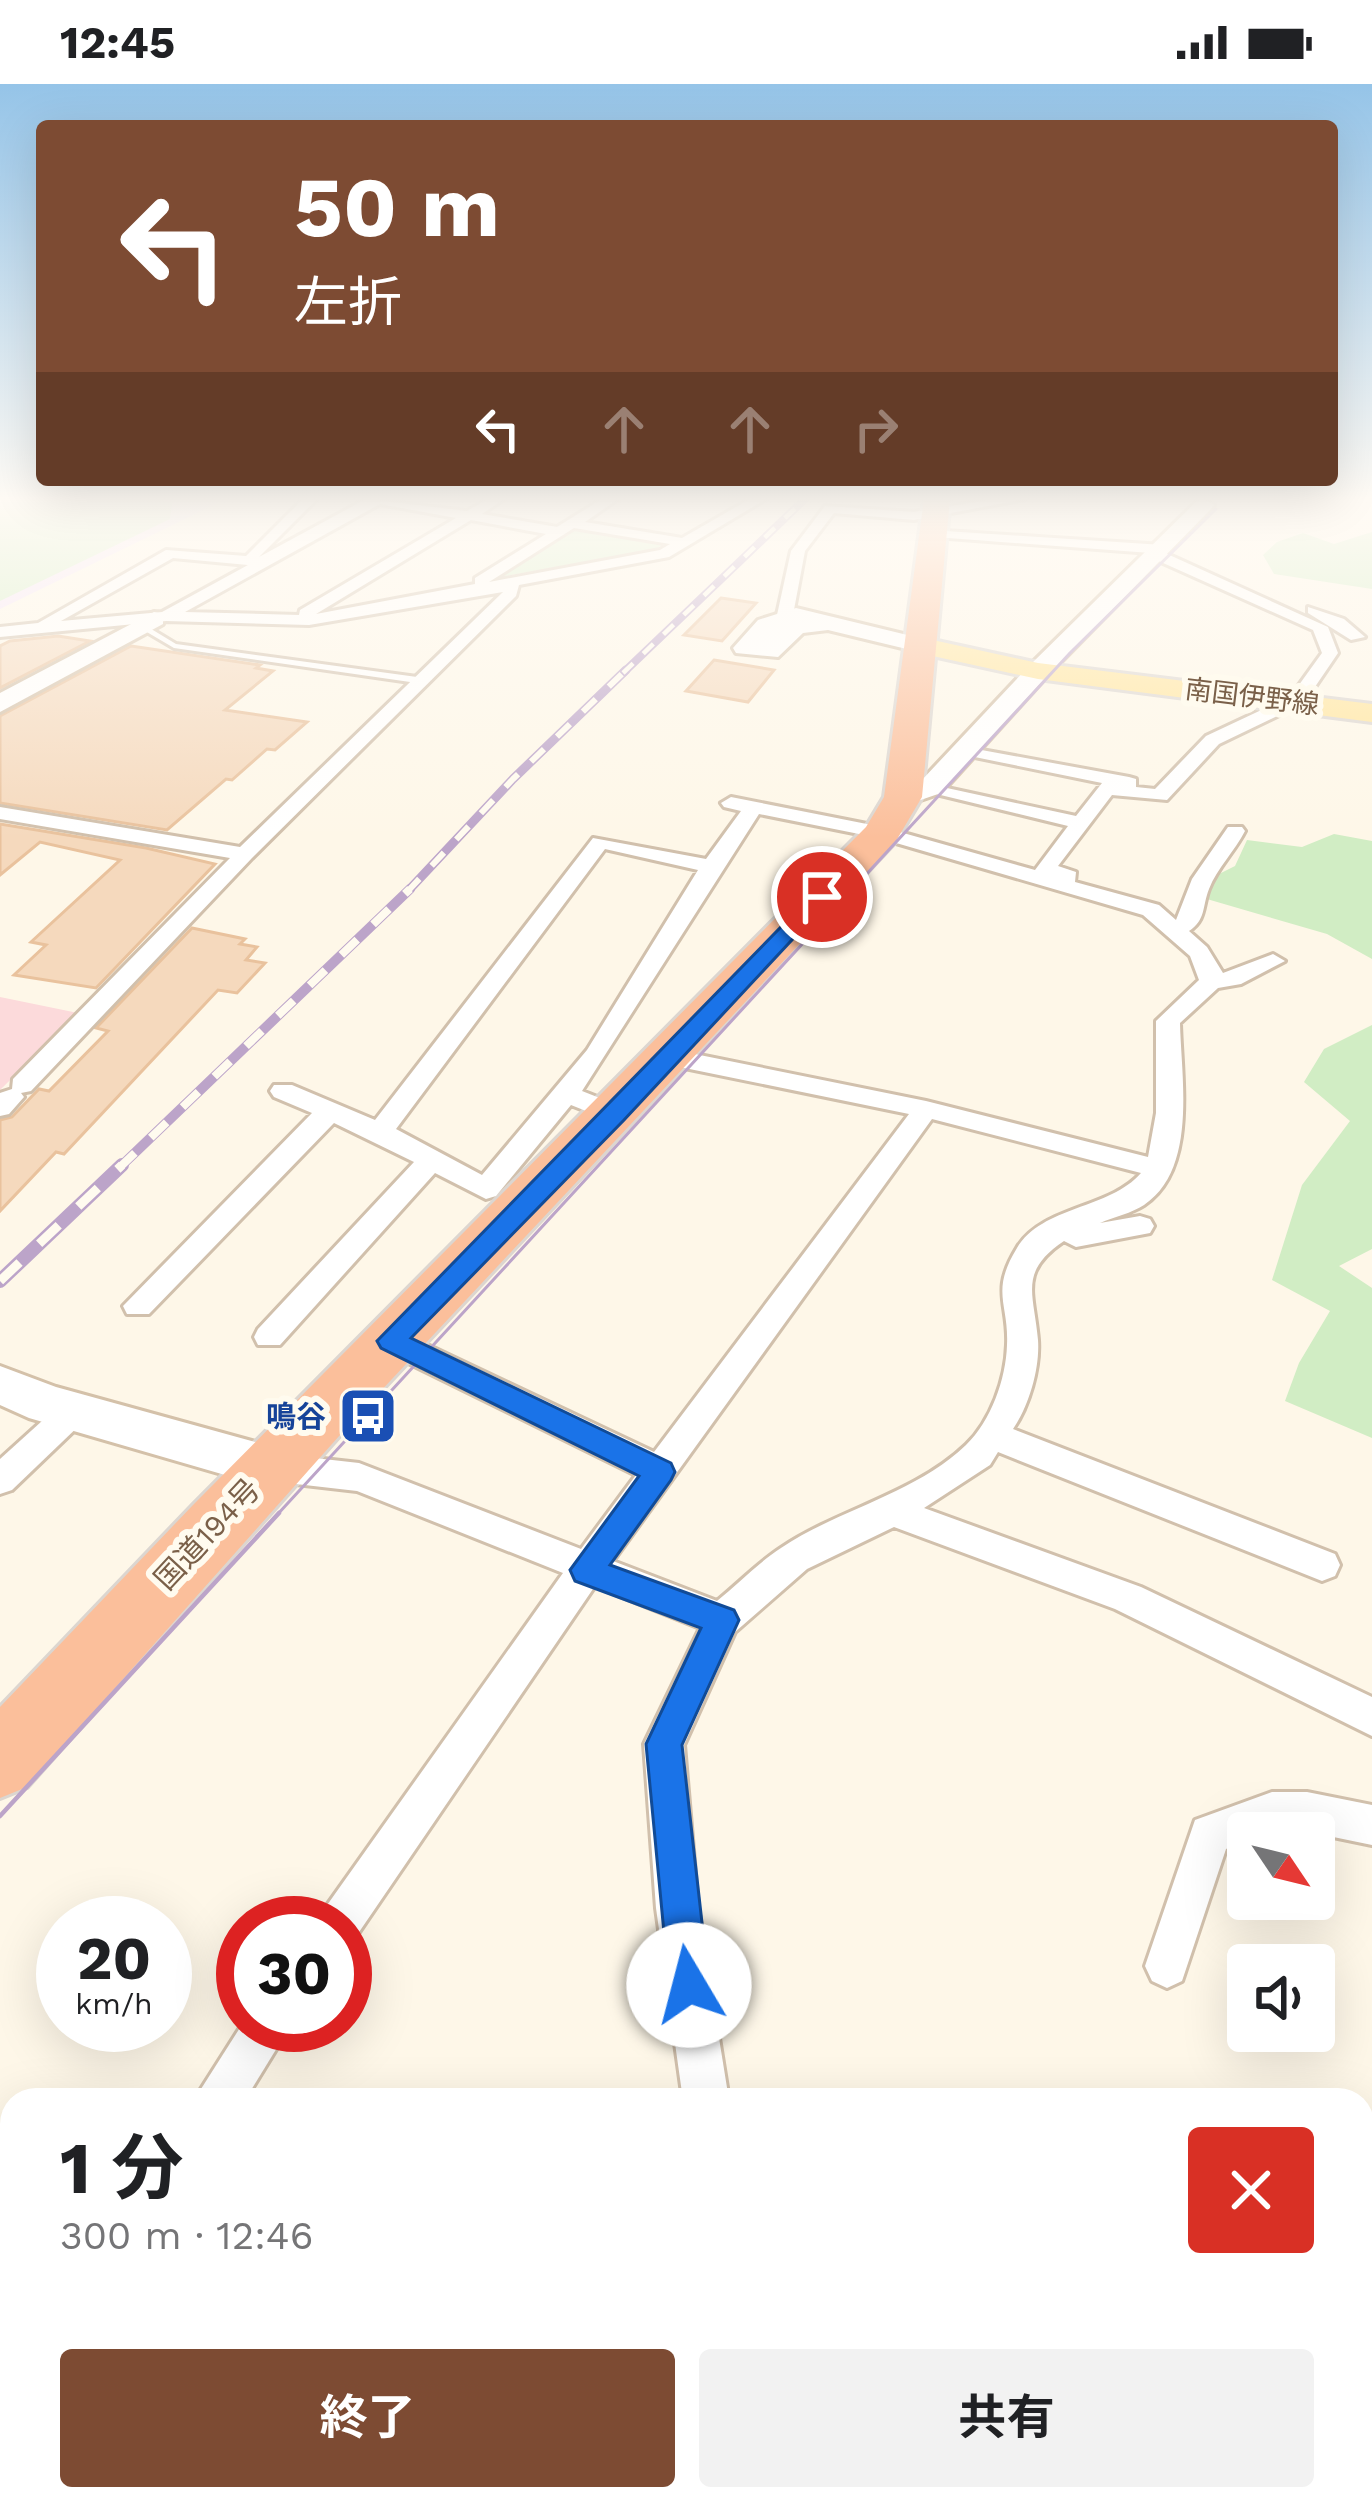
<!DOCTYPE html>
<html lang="ja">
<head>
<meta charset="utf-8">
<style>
  body { margin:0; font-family:"Work Sans","Noto Sans JP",sans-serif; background:#f2f2f2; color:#202124; height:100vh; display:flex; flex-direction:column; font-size:45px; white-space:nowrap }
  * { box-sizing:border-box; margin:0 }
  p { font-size:39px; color:#757577 }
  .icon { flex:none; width:66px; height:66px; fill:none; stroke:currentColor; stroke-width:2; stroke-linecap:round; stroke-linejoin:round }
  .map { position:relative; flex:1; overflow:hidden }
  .sheet { position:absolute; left:0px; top:2004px; width:1374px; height:423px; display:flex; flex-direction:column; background:#fff; border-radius:36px 36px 0 0; box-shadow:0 12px 48px #0002 }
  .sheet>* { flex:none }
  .banner { position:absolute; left:36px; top:36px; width:1302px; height:366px; border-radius:12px; box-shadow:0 12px 48px #0002; background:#7d4b33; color:#fff; overflow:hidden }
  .needle { width:78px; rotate:125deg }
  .buttons { position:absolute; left:1227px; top:1728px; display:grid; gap:24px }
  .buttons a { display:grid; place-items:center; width:108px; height:108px; border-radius:12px; background:#fff; box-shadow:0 12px 48px #0002; font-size:60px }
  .speed { position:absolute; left:36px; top:1812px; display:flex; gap:24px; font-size:60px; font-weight:700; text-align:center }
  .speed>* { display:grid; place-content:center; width:156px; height:156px; border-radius:50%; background:#fff; box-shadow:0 12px 48px #0002; line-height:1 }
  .speed small { font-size:30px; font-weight:400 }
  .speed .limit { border:18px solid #d22; background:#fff; color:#111 }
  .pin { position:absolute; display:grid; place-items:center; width:102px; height:102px; color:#fff; margin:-51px; border:6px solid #fff; border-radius:50%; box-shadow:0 3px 12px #0007 }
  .me { position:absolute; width:132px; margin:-66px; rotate:352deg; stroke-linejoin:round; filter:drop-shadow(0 0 9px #0008) }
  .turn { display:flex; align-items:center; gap:42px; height:252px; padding:0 60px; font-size:54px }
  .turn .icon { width:156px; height:156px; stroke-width:2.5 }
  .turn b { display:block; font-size:84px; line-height:102px }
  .lanes { display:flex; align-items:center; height:114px; padding:0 60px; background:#0003; justify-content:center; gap:60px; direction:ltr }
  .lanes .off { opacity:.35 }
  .round { display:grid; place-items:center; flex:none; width:126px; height:126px; border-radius:12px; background:#f2f2f2 }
  .head { display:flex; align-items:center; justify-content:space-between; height:204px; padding:0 60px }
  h1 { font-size:72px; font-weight:700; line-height:90px }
  .cta { display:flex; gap:24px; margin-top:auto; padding:24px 60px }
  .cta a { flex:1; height:138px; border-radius:12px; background:#7d4b33; color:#fff; font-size:48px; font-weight:700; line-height:138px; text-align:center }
  .cta a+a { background:#f2f2f2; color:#202124 }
  .status { display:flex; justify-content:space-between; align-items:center; height:84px; padding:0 60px; background:#fff; direction:ltr }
  .status svg { height:33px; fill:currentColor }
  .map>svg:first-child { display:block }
  .education { fill:#f5e4fa }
  .medical { fill:#fcdadb }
  .green { fill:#d1edc4 }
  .building { fill:#f5d9bd; stroke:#e9c29d; stroke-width:3 }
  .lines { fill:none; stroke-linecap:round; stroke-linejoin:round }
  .lane-casing { stroke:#d1c0ac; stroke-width:6 }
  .street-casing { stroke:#d1c0ac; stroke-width:6 }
  .secondary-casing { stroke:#d4c1a9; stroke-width:6 }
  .primary-casing { stroke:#dcd6d0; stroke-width:6 }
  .highway-casing { stroke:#dcd6d0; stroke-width:6 }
  .lane { fill:#fff; fill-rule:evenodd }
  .street { fill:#fff; fill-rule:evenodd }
  .secondary { fill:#fff; fill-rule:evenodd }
  .primary { fill:#ffe59d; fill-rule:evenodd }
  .highway { fill:#fbbf9b; fill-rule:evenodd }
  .tram-far1 { stroke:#bca4c9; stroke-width:3 }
  .tram { stroke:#bca4c9; stroke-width:4.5 }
  .rail-far3-casing { stroke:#bca4c9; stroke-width:8 }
  .rail-far2-casing { stroke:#bca4c9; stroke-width:9 }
  .rail-far1-casing { stroke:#bca4c9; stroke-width:10 }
  .rail-casing { stroke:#bca4c9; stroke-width:14 }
  .rail-far3 { stroke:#fffbef; stroke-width:4.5; stroke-dasharray:14; stroke-linecap:butt }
  .rail-far2 { stroke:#fffbef; stroke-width:6; stroke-dasharray:18; stroke-linecap:butt }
  .rail-far1 { stroke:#fffbef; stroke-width:8; stroke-dasharray:22; stroke-linecap:butt }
  .rail { stroke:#fffbef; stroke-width:9; stroke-dasharray:27; stroke-linecap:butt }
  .route { fill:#1a73e8; stroke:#114b97; stroke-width:3 }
  .labels { text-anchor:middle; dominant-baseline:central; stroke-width:12; stroke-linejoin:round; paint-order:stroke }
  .far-street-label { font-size:27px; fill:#7a6049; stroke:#fffbef }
  .transit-label { font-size:30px; font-weight:bold; fill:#164399; stroke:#fffbef; text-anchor:end }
  .street-label { font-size:30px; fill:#7a6049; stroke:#fffbef }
</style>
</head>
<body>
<div class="status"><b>12:45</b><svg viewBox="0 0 49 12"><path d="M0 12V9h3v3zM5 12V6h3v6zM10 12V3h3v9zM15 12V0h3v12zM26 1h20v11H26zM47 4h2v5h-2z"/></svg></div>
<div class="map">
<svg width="1372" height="2425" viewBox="0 0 1372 2425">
  <rect width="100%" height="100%" fill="#fef7e8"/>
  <polygon class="education" points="0,415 226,415 0,525"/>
  <polygon class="medical" points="0,913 78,929 0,1006"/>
  <g class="green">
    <polygon points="0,415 153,415 172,418 170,435 0,517"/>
    <polygon points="570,444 581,444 665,459 653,467 494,494"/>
    <polygon points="1372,448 1372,505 1274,490 1263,471 1277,458 1303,449 1334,460"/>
    <polygon points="1334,750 1372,757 1372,875 1327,850 1200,813 1207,796 1235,782 1247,756 1302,763"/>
    <polygon points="1372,941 1372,1165 1339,1182 1372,1204 1372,1354 1285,1317 1299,1279 1330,1227 1272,1196 1302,1101 1350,1037 1304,998 1324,965"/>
  </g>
  <g class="building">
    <polygon points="721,514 756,519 722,557 684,551"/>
    <polygon points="58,552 90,557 0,604 0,562 10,557"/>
    <polygon points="131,562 260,581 256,584 273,587 225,626 307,638 275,666 267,665 232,696 226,695 167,746 0,719 0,632"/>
    <polygon points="714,576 774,586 748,618 686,607"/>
    <polygon points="0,740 146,764 215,780 96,904 14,891 46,861 31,858 120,776 40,758 0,791"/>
    <polygon points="192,844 245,855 240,860 257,863 246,876 265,879 237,909 218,906 64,1070 56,1068 0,1127 0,1036 12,1033 39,1005 49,1007 108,947 96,944"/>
  </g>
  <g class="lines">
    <g class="lane-casing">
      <polygon id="lane" points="143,540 176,560 417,593 421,596 417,599 174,564 140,544 139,542"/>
    </g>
    <g class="street-casing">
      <g id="street">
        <path d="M 303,415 L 317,415 L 259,473 L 366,415 L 467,427 L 488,415 L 504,415 L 482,430 L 557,443 L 602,415 L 618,415 L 585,438 L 682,454 L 750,415 L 766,415 L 669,473 L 519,501 L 516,512 L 252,774 L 31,1007 L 21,1009 L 24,1013 L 9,1030 L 0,1032 L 0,1009 L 12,1005 L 13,995 L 230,774 L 0,735 L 0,723 L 240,763 L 503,508 L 309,541 L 166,537 L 0,553 L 0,543 L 38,539 L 166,466 L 246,472 ZM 380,420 L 456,434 L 300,526 L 299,531 L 185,528 ZM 471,436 L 546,450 L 475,494 L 475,500 L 316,530 ZM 574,444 L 670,460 L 660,466 L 489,498 ZM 173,474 L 248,481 L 162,528 L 61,537 Z"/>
        <polygon points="995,415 1025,415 914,436 834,429 805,467 793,531 785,536 777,531 791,467 825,422 914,428"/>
        <path d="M 930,446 L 1163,461 L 1170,465 L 1165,469 L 1328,543 L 1338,569 L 1304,619 L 1219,660 L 1167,716 L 1112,711 L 1058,782 L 1076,788 L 1075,798 L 1159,821 L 1176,836 L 1192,795 L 1228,743 L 1242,743 L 1245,747 C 1235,767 1217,784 1209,805 C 1202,823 1206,836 1189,847 L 1207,863 L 1223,889 L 1273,870 L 1285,877 L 1241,900 L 1218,904 L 1180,939 C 1181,993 1198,1085 1144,1121 C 1132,1129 1114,1133 1100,1139 L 1140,1132 L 1150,1135 L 1154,1142 L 1150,1149 L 1076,1163 L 1064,1157 C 1018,1188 1034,1209 1038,1256 C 1040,1284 1029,1322 1013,1345 L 1335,1470 L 1340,1481 L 1335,1492 L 1322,1497 L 998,1368 L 990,1381 L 924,1424 L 1141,1503 L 1372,1613 L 1372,1652 L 1115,1525 L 894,1443 L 807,1485 L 735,1548 L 684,1661 L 698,1824 L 729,2016 L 683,2016 L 656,1824 L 644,1660 L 700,1544 L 595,1502 L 355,1854 L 345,1858 L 345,1839 L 319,1839 L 325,1824 L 563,1489 L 357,1407 L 270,1397 L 258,1393 L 253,1383 L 258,1373 L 270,1369 L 359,1379 L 581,1465 L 636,1391 L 380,1265 L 376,1257 L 380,1249 L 402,1249 L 654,1368 L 909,1030 L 670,981 L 657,973 L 661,967 L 670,965 L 926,1017 L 1148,1073 L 1156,1029 L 1156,937 L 1199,896 L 1190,872 L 1143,831 L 879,754 L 759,730 L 582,1007 L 625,1024 L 629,1030 L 625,1036 L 616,1039 L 571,1021 L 496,1112 L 486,1115 L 435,1089 L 280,1261 L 258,1261 L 254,1253 L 258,1245 L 414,1078 L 334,1039 L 149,1230 L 127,1230 L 123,1222 L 312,1029 L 274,1013 L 270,1007 L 274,1001 L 292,1001 L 375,1036 L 593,754 L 706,775 L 741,727 L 724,723 L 721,719 L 731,713 L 882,743 L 1035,786 L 1068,742 L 924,707 L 924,699 L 1076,732 L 1102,699 L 960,670 L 960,662 L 1129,693 L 1136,695 L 1136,703 L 1155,705 L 1206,652 L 1291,612 L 1322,569 L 1313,546 L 1152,474 L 1151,469 L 935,453 ZM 605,765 L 698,786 L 587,966 L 482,1091 L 396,1045 ZM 932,1035 L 1141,1089 C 1110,1125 1042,1122 1017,1164 C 990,1208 1009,1219 1007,1261 C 1006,1295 991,1337 966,1361 C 915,1410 837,1426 781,1464 C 758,1479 738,1500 717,1517 L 613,1477 Z"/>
        <polygon points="1308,523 1344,535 1365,553 1351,556 1308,529"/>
        <polygon points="74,1314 85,1318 90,1327 85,1336 12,1406 0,1410 0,1375 63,1318"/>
        <polygon points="1272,1708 1307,1708 1372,1721 1372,1761 1314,1749 1248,1749 1248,1755 1226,1765 1182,1897 1167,1904 1152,1897 1145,1882 1195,1736"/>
        <polygon points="243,1939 291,1941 245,2016 194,2016"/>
        <polygon points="0,2105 12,2110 12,2165 0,2160"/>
        <polygon points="12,2281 12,2345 0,2350 0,2286"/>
        <polygon points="306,2415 367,2415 371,2425 310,2425"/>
        <polygon points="452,2415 509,2415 505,2425 448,2425"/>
        <polygon points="744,2415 798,2415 801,2425 747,2425"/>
      </g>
    </g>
    <g class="secondary-casing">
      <g id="secondary">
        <polygon points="1204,415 1214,421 1211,425 1047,592 941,709 903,722 893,719 888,713 893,707 921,697 1029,582 1197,417"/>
        <polygon points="796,524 928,556 931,561 919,568 828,546 803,549 778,573 736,569 733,564 758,536"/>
        <polygon points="154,528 163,530 163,540 0,628 0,609"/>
        <polygon points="0,1282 56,1303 270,1362 288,1368 295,1383 288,1398 270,1404 29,1334 0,1321"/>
      </g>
    </g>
    <g class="primary-casing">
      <polygon id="primary" points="919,553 1038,579 1372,620 1372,638 1038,595 910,567 906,561 910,555"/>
    </g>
    <g class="highway-casing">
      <polygon id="highway" points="924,415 950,415 922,713 896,757 348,1342 27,1703 0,1714 0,1623 193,1421 866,743 884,713"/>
    </g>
    <use href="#lane" class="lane"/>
    <use href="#street" class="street"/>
    <use href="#secondary" class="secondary"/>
    <use href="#primary" class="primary"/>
    <use href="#highway" class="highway"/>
    <polyline class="tram-far1" points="276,1432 1070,569 1216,425"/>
    <polyline class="tram" points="0,1732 279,1429"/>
    <g class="rail-far3-casing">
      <polyline id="rail-far3" points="623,589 805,415"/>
    </g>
    <g class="rail-far2-casing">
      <polyline id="rail-far2" points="407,808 513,695 626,586"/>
    </g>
    <g class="rail-far1-casing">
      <polyline id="rail-far1" points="119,1084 410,805"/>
    </g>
    <g class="rail-casing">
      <polyline id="rail" points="0,1197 122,1081"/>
    </g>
    <use href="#rail-far3" class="rail-far3"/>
    <use href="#rail-far2" class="rail-far2"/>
    <use href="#rail-far1" class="rail-far1"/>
    <use href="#rail" class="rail"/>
  </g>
  <linearGradient id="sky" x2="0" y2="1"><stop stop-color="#95c4e8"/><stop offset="0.55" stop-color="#fffbf5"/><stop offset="1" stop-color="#fffbf5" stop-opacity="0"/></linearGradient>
  <rect width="1372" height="754" fill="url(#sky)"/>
  <polygon class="route" points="815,808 832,813 624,1036 411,1254 671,1379 675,1388 671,1396 610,1481 734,1526 739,1536 682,1661 709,1901 703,1915 689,1921 675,1915 669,1901 646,1660 701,1544 575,1497 570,1486 639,1392 381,1264 377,1257"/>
  <defs>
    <g id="bus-square" transform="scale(3)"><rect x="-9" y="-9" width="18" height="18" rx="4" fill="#1a4fb4" stroke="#fffbef"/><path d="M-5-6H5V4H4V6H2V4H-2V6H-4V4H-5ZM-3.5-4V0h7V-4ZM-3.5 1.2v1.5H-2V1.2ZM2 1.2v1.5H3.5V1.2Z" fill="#fff"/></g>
  </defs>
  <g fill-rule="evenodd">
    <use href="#bus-square" x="368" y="1332"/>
  </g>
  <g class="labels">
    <g class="far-street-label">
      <text transform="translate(1252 613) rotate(7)">南国伊野線</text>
    </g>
    <g class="transit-label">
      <text x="326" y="1332">鳴谷</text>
    </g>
    <g class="street-label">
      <text transform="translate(207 1450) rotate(-47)">国道194号</text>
    </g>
  </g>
</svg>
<div class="buttons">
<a><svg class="needle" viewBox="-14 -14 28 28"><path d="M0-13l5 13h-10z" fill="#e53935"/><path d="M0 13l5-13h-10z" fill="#757577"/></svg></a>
<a><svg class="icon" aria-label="sound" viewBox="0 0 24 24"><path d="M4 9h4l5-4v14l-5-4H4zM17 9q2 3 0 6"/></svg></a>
</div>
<div class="speed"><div>20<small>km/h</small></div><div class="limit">30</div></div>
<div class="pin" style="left:822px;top:813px;background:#d93025"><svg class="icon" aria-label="arrive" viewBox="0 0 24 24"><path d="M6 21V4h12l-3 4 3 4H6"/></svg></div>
<svg class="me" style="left:689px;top:1901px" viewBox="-20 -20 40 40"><circle r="19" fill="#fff"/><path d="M0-13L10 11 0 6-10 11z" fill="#1a73e8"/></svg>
<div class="banner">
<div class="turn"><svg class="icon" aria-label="left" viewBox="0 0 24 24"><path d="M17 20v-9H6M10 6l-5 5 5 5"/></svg><div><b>50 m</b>左折</div></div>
<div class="lanes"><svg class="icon" aria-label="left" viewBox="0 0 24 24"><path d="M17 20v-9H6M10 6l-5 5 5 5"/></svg><svg class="icon off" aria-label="ahead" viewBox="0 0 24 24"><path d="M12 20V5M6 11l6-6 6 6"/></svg><svg class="icon off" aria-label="ahead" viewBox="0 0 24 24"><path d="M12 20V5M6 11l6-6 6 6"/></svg><svg class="icon off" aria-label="right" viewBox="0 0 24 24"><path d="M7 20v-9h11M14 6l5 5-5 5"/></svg></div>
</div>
<section class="sheet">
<div class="head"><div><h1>1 分</h1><p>300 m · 12:46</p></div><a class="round" style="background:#d93025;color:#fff"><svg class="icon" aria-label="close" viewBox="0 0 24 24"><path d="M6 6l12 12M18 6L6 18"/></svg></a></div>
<div class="cta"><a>終了</a><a>共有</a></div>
</section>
</div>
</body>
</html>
